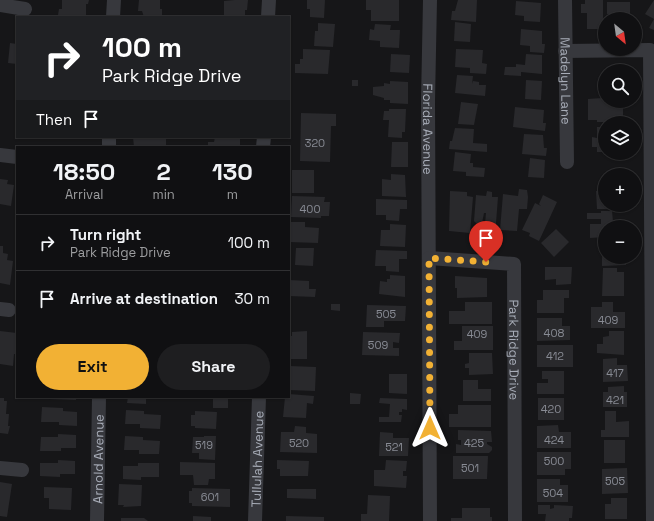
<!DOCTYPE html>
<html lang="en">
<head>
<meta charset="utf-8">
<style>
  body { margin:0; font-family:"Space Grotesk",sans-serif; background:#1e1e20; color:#f1f3f6; height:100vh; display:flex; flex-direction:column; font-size:15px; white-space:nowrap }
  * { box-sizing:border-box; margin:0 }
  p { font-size:13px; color:#9c9d9f }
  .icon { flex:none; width:22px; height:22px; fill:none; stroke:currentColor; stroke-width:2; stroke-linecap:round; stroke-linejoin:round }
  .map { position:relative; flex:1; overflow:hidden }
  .details { position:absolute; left:16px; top:146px; width:274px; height:252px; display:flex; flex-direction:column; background:#101012; border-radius:0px; box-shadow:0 1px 3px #0004,0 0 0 1px #303032 }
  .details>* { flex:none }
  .top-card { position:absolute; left:16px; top:16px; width:274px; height:122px; border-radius:0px; box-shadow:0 1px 3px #0004,0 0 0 1px #303032; background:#202124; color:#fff; overflow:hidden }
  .needle { width:26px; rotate:151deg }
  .tools { position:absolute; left:598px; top:12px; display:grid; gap:8px }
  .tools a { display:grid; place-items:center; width:44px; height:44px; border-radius:50%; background:#101012; box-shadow:0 1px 3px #0004,0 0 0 1px #303032; font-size:20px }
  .pin { position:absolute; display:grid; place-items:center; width:34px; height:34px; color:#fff; margin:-41px -17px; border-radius:50% 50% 50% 0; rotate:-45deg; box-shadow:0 0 4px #0007 }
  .pin .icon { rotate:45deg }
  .me { position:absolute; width:44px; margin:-22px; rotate:0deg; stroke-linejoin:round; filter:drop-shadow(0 0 3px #0008) }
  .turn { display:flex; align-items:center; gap:14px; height:84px; padding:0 20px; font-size:18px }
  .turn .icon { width:52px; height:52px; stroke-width:2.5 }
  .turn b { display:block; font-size:28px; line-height:34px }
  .then { display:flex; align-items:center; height:38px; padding:0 20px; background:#0003; gap:8px; font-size:15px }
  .eta { display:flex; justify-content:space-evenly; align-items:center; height:68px; text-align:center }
  .eta b { font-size:24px; font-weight:600; line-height:28px }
  .button { display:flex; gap:8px; margin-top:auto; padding:8px 20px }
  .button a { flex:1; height:46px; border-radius:24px; background:#f2b134; color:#111; font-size:16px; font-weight:600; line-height:46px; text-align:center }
  .button a+a { background:#1e1e20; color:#f1f3f6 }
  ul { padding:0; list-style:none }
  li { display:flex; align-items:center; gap:12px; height:56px; padding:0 20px; border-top:1px solid #303032 }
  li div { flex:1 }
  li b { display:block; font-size:15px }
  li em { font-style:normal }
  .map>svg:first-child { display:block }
  .building { fill:#29292c }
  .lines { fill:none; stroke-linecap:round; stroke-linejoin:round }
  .minor { stroke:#37383d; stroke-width:14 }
  .route { stroke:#f2b134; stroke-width:7; stroke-dasharray:0 12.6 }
  .labels { text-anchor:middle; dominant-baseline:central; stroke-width:4; stroke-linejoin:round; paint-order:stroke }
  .number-label { font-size:11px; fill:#888b94 }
  .street-label { font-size:13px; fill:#a8adb8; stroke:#111113 }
</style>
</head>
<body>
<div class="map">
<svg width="654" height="521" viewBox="0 0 654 521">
  <rect width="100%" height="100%" fill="#161618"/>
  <g class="building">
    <polygon points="62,0 89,0 88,4 86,4 86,16 58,15 59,9 62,9"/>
    <polygon points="139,0 160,0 160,9 162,9 162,15 160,15 160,17 144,17 142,11 138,11"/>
    <polygon points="235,0 248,0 247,10 245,10 245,17 224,17 224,1"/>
    <polygon points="307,0 325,0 324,18 310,17 310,9 307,9"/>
    <polygon points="366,0 399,0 399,21 371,21 371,10 366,10"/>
    <polygon points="458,0 477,0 476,22 451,20 452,11 455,11"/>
    <polygon points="585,0 603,0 603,29 587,29 587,13 581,13 581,4 585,4"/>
    <polygon points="654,0 654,30 649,28 654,19 645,14"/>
    <polygon points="516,1 541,3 540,22 524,21 524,16 515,15"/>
    <polygon points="607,2 630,2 630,19 612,19 612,14 607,14"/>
    <polygon points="455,22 471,24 470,42 454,41"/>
    <polygon points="318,23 335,24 333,47 314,46 315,31 318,31"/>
    <polygon points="375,24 391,25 390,30 400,30 399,48 380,47 380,41 369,40 370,29 374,30"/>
    <polygon points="521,29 542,31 542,44 545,44 544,53 530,52 530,46 520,45"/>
    <polygon points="10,43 17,44 17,64 8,63"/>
    <polygon points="303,49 330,50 328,74 295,73 295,64 300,64 300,59 303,59"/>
    <polygon points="456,49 483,50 482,63 487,64 486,74 470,73 470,68 455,67"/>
    <polygon points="391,54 410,55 409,73 390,72"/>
    <polygon points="526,54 542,55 542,74 521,72 521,76 504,75 505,67 516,67 516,64 525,65"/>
    <polygon points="607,69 623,69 622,71 608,71"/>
    <polygon points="457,75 473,76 472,84 473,81 479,82 479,85 486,85 485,96 455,93"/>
    <polygon points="605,75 605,93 601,93 601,76"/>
    <rect x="352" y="80" width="6" height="6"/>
    <polygon points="526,80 542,81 541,100 525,99"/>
    <polygon points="390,81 408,82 408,104 390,103 390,100 384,100 384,98 373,95 373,87 384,86 384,83 390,84"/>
    <polygon points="602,98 605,98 605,101 623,101 623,122 597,122 597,120 588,120 588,99"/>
    <polygon points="461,102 478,104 474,125 458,124"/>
    <polygon points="515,107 544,110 543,123 546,123 545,131 513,127"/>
    <polygon points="389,109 406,109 405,132 402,132 402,138 388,137 389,120 383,120 384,111 389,111"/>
    <polygon points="301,113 336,114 336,126 331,126 330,162 300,161"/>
    <polygon points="597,127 605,127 605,152 597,152 597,147 592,147 592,137 597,138"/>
    <polygon points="455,128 474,129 473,143 487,144 487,152 449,149 450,141 452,141"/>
    <polygon points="524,134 543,135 544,148 547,148 546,156 522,154"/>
    <polygon points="133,137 166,139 166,147 134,147"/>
    <polygon points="215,137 240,137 240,146 208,147 208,142 214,142"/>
    <polygon points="392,142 408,142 408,167 391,167"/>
    <polygon points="455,152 471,154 470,163 473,163 473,167 485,168 484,177 466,176 466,172 453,171"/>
    <polygon points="530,158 545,160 544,178 528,177"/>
    <rect x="292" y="170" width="22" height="23"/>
    <polygon points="391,174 405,175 406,197 382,196 382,179 391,180"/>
    <polygon points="0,179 8,180 7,184 14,185 11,206 0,204"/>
    <polygon points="601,183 605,183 605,205 625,205 625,209 597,209 596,191 601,191"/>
    <polygon points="519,189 527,190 528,197 527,209 519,209 517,231 500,230 503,194 518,196"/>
    <polygon points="450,191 467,192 467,196 473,197 470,233 449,231"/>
    <polygon points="487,191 492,192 492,197 498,197 495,236 484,235 486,213 484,213 482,223 476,223 474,221 476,195 486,196"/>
    <polygon points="543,195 557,202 539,241 529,236 530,233 522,230 535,203 541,206 539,204"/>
    <polygon points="292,196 325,197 324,202 330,202 329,216 321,216 321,218 291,217"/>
    <polygon points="376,199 407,200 407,209 400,209 399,221 386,220 386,215 376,215"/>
    <polygon points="601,211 612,211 613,222 625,222 625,227 605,227 605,237 590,238 590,224 601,224 601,219 587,219 587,213 601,213"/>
    <polygon points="290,222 305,222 305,227 319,228 318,243 289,242"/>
    <polygon points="390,224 406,225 405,247 380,246 381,230 390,230"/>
    <polygon points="556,229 569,242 554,257 541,243"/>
    <polygon points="602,244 605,244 605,257 626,257 626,265 602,266"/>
    <polygon points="0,246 3,246 3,253 8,254 7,260 13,261 10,285 0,283"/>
    <polygon points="296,248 314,248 313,266 295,265"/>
    <polygon points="376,250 407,251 407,259 399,259 399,272 386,271 386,266 375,266"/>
    <polygon points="545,267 572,267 571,284 556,285 556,279 545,280"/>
    <polygon points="603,268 617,268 617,272 624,272 624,296 602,296"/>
    <polygon points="390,275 405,276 405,297 379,294 380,281 387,282 387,279 390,279"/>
    <polygon points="455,276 487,278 487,297 457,298 457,288 455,288"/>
    <polygon points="289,280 309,281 309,289 316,289 315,297 289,296"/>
    <polygon points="543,290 569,290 569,298 564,298 564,313 537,313 537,300 543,300"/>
    <polygon points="465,302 492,302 492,324 449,324 449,311 465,311"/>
    <polygon points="602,302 613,302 613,312 625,312 625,328 591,328 591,307 602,307"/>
    <polygon points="331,304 340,304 340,311 331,310"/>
    <polygon points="367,305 406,306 405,321 384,321 384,327 366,327"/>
    <polygon points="537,318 562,318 562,326 570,326 570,340 537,341"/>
    <polygon points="462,326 493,326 493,350 454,350 454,341 462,341"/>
    <polygon points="0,331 17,333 17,354 14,354 13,366 0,364"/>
    <polygon points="307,331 307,359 291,359 289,336 292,336 292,332"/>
    <polygon points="609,331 624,331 624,355 597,353 597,344 603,344 603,337 609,336"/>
    <polygon points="363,332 400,333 399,343 393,342 393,348 399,348 399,356 362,355"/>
    <rect x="537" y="345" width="36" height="22"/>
    <polygon points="469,353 492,353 493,374 469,375 469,368 465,368 465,364 469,363"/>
    <polygon points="617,358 617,365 627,365 628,381 603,382 603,359"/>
    <polygon points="289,366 316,367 315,391 289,390"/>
    <polygon points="542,371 564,371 564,394 537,394 537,383 548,383 548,379 542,379"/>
    <polygon points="389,374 407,374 407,394 389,393"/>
    <polygon points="463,380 478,380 478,389 491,389 491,401 463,401"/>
    <polygon points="624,386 624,392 627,392 627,407 603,407 603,392 608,392 608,387"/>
    <polygon points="350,393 361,394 360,404 350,404"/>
    <polygon points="289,394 314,396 313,404 307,403 306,418 283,417 285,397 289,397"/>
    <polygon points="49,397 76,397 76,400 49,399"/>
    <polygon points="128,397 146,397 146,404 127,403"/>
    <rect x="213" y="397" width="15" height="11"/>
    <polygon points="0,398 4,398 4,401 7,401 6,414 9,414 8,426 10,426 8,434 0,433"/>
    <polygon points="380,398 407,399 407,410 402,409 402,412 399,412 399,415 402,415 401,422 379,422 379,417 389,417 390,404 379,403"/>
    <rect x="538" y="398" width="26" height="22"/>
    <polygon points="458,405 491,405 491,427 449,427 449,414 458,414"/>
    <polygon points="42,407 63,408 63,411 77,412 77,426 59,425 59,422 41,422"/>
    <polygon points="126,410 144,411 144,414 161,415 160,429 140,428 140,424 125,424"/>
    <polygon points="195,411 217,412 216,429 195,428 195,426 191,426 191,415 195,415"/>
    <polygon points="605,411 616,411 616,422 629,421 629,437 601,437 601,430 605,430"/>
    <polygon points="558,425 559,432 571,432 571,448 537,448 537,426"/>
    <polygon points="295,426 306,427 306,433 317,434 317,453 280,452 281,432 294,432"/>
    <polygon points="458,430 491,431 492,442 487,442 487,444 492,447 492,450 489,453 456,453 456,444 461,445 461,440 458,440"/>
    <polygon points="380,432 393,433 393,438 409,438 408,456 379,456"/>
    <polygon points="58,434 76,435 76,448 61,448 61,451 40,451 41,437 58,437"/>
    <polygon points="125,436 143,437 143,440 160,441 159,454 139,454 139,450 124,450"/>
    <polygon points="204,436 216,436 215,460 199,459 199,453 192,453 193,437 204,437"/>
    <rect x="604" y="440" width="21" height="23"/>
    <polygon points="537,452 571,452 571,469 565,469 565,475 537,475"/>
    <polygon points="453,456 488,456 487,479 453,479"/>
    <polygon points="58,460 75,461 75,474 60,474 60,477 40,476 40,463 58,463"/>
    <polygon points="277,460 309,461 308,476 280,476 280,469 277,469"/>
    <polygon points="386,460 407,461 406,471 403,471 403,476 407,476 406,488 374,486 374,470 385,470"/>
    <polygon points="180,462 215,463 215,479 209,479 208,485 194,485 193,475 180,475"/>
    <polygon points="138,463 159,463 159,477 141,477 141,480 123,479 123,466 138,466"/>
    <polygon points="627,468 628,493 602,494 602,469"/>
    <polygon points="537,479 560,479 560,485 568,485 568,502 537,502"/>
    <polygon points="0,482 12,484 7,517 0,516"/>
    <polygon points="119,484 142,485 141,506 123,507 124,505 118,505"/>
    <polygon points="44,487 72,488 71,510 49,509 49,498 44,498"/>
    <polygon points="192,488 230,489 230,507 192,506 192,503 189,503 189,491 192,491"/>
    <polygon points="287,489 316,489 316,499 287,498"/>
    <polygon points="368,495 390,496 389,521 361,521 361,514 367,514"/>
    <polygon points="611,498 627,498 627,519 605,519 605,504 611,504"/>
    <polygon points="538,505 550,505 550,509 554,508 554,505 573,506 572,518 569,518 569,521 545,521 546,514 538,514"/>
    <polygon points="462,508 490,508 490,517 492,517 492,521 451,521 451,518 462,518"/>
    <polygon points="193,516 211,517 211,521 193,521"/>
    <polygon points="286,516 324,517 324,521 286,521"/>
    <polygon points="121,518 144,518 148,521 121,521"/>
  </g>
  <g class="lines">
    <g class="minor">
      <path id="s1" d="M 430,0 L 428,101 L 430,521"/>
      <path id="s2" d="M 565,0 L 567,162"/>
      <polyline points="0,5 25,9"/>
      <polyline points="113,17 114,0"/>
      <polyline points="268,17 269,0"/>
      <polyline points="565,51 650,50 653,521"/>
      <polyline points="109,147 109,137"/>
      <polyline points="263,147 264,137"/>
      <polyline points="0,155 17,157"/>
      <path id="s3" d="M 429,258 L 514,264 L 515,521"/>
      <polyline points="0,309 9,310"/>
      <polyline points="0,468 22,470"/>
      <path id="s4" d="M 97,521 L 99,397"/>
      <path id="s5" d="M 255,521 L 259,397"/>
    </g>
  </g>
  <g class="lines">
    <polyline class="route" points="430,428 429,258 486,262"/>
  </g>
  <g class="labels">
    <g class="number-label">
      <text x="315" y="143">320</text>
      <text x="310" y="209">400</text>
      <text x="386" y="314">505</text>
      <text x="608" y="320">409</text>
      <text x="554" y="333">408</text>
      <text x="477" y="334">409</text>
      <text x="378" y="345">509</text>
      <text x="555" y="356">412</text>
      <text x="615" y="373">417</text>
      <text x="615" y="400">421</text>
      <text x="551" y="409">420</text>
      <text x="554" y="440">424</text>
      <text x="299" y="443">520</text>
      <text x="474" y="443">425</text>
      <text x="204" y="445">519</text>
      <text x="394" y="447">521</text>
      <text x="554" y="461">500</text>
      <text x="470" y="468">501</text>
      <text x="615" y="481">505</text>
      <text x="553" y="493">504</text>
      <text x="210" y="497">601</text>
    </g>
    <g class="street-label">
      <text stroke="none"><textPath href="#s2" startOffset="81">Madelyn Lane</textPath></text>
      <text stroke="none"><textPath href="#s1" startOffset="129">Florida Avenue</textPath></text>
      <text stroke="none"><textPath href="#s3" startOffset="171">Park Ridge Drive</textPath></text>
      <text stroke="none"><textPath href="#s4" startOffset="62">Arnold Avenue</textPath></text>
      <text stroke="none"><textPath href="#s5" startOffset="62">Tullulah Avenue</textPath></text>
    </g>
  </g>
</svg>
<div class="tools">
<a><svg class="needle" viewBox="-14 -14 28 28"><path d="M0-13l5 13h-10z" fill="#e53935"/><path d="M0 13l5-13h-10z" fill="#9c9d9f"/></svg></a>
<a><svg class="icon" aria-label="search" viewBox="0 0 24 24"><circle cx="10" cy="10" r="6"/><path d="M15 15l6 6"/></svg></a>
<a><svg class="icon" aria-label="layers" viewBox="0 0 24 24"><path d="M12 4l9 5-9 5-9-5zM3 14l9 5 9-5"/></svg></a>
<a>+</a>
<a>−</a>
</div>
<div class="pin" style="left:486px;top:262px;background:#d93025"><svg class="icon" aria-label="arrive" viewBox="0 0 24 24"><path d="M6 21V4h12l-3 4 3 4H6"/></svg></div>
<svg class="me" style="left:430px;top:428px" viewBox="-20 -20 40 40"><path d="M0-17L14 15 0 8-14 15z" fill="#f2b134" stroke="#fff" stroke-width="4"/></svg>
<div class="top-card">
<div class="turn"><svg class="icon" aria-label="right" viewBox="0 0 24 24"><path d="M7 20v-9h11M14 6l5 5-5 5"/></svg><div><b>100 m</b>Park Ridge Drive</div></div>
<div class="then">Then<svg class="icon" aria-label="arrive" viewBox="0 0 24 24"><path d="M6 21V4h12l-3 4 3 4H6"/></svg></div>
</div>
<section class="details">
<div class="eta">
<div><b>18:50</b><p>Arrival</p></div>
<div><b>2</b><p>min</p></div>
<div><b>130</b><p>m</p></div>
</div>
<ul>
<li><svg class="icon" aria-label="right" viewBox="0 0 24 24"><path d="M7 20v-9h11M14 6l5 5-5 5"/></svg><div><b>Turn right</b><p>Park Ridge Drive</p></div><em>100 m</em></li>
<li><svg class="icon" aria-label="arrive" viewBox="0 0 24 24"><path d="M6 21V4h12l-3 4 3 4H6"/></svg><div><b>Arrive at destination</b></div><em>30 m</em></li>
</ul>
<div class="button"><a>Exit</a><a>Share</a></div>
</section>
</div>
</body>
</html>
